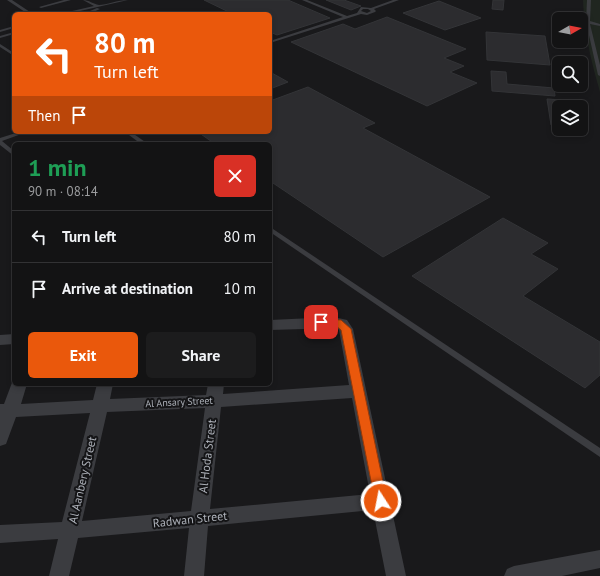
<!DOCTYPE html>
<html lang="en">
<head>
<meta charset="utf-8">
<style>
  body { margin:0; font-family:"PT Sans",sans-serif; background:#1c1c1d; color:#f1f3f6; height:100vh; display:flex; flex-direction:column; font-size:15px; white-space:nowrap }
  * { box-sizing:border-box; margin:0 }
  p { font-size:13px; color:#9d9ea0 }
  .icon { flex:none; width:22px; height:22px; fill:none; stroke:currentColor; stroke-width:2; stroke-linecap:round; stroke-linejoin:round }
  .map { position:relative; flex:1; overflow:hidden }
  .details { position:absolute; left:12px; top:142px; width:260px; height:244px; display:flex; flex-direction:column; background:#131314; border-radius:6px; box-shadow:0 2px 6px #0003,0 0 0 1px #323234 }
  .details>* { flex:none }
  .banner { position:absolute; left:12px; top:12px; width:260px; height:122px; border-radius:6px; box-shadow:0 2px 6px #0003,0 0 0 1px #323234; background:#ea580c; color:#fff; overflow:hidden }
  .needle { width:26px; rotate:81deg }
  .tools { position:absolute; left:552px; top:12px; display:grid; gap:8px }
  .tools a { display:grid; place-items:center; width:36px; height:36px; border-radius:6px; background:#131314; box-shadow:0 2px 6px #0003,0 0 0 1px #323234; font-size:20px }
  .pin { position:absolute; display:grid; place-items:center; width:34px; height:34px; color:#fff; margin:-17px; border-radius:8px; box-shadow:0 2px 6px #0006 }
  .me { position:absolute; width:44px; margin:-22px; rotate:349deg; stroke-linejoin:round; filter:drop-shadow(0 0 3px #0008) }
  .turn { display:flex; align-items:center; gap:14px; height:84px; padding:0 16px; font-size:18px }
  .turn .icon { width:52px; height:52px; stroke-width:2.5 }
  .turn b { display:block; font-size:28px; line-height:34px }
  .then { display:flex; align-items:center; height:38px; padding:0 16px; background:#0003; gap:8px; font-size:15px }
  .round { display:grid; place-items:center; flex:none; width:42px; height:42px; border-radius:6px; background:#1c1c1d }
  .headline { display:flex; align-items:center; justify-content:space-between; height:68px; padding:0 16px }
  h1 { font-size:24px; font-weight:800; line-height:30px; color:#1e9e55 }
  .action { display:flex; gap:8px; margin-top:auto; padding:8px 16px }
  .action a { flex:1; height:46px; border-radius:6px; background:#ea580c; color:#fff; font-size:16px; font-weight:800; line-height:46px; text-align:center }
  .action a+a { background:#1c1c1d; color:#f1f3f6 }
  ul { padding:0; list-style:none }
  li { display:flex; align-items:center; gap:12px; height:52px; padding:0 16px; border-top:1px solid #323234 }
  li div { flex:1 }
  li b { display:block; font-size:15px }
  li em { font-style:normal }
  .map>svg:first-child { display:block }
  .green { fill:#202620 }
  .building { fill:#2c2c2f; stroke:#333437 }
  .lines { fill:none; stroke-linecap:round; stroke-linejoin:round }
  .lane { fill:#3b3c40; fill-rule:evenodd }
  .street { fill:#3b3c40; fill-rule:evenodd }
  .route { fill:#ea580c; stroke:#983908 }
  .labels { text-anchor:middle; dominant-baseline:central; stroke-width:4; stroke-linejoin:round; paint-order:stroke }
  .street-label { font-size:10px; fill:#adb1b9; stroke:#141416 }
  .near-street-label { font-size:12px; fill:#adb1b9; stroke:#141416 }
</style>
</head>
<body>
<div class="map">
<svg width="600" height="576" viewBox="0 0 600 576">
  <rect width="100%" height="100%" fill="#19191b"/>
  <path class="green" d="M 583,0 L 600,0 L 600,92 C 591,61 584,32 583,0 Z"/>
  <g class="building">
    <polygon points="204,0 288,0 330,18 277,35 270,32 270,14 233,14"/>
    <polygon points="326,0 344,0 361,6 351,10"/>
    <polygon points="493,0 504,0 503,10 492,9"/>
    <polygon points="439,1 481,18 445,30 403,13"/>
    <polygon points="387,17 466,49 444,58 464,66 450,72 477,83 427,106 291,42 343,24 355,29"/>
    <polygon points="486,32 545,36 550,65 487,60"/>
    <polygon points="491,71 506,72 507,84 554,88 555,96 492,91"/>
    <polygon points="270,72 288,82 270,89"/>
    <polygon points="308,87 375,123 363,128 490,197 383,257 270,181 270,144 215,144 198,132 270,132 270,101"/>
    <polygon points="547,99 581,101 587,128 581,128 581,107 559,107 559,126 551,125"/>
    <polygon points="503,218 548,243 531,254 558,269 523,296 600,342 600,375 585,388 412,276"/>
  </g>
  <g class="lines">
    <g class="lane">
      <polygon points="7,0 12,0 33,14 28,14"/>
      <polygon points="64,0 71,0 41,8 39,7"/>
      <path d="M 83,0 C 89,0 93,4 99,5 C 106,5 118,0 128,0 L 67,14 L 59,14 L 94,6 Z"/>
      <path d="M 302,0 L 307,0 L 347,16 L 357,13 L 361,7 L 371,8 L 393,0 L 399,0 L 374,9 L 376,11 L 375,12 L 367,15 L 361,14 L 270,43 L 270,41 L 343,17 ZM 363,9 L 368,9 L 371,11 L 367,13 L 361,11 Z"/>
      <polygon points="587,0 591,0 590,21 600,24 600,26 590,24 600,65 600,76 598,75 586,22"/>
      <polygon points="97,8 100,9 89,14 83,14"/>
      <polygon points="14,26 14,28 0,32 0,30"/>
      <polygon points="14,32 14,34 0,38 0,36"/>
      <polygon points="0,44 14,53 14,56 0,47"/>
      <polygon points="19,132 27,132 2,141 14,151 14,156 0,145 0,138"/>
      <polygon points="125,132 131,132 148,144 141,144"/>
      <polygon points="270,227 600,448 600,457 270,232"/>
    </g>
    <g class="street">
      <path d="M 334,317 L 347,320 L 353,329 L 406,576 L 386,576 L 373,510 L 208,526 L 204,576 L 184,576 L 189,528 L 78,538 L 69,576 L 49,576 L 58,539 L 0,543 L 0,525 L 62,522 L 90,413 L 16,417 L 6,444 L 0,446 L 0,404 L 4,404 L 13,380 L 14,384 L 27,384 L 21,404 L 93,400 L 97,384 L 113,384 L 110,399 L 206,395 L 208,384 L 224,384 L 223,394 L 349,385 L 339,330 L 337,328 L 270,330 L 270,320 ZM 352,398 L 370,494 L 210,509 L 221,407 ZM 205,408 L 191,511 L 82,521 L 107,412 Z"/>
      <polygon points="14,334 14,344 0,345 0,335"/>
      <polygon points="600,550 600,568 562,576 504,576 507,569 514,566"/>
    </g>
  </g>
  <polygon class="route" points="321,319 341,320 351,329 387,501 385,504 381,506 376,504 375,501 341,330 336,326 318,325 317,322"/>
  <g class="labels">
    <g class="street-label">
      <text transform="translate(179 402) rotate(-3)">Al Ansary Street</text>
    </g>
    <g class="near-street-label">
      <text transform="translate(207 456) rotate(-83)">Al Hoda Street</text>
      <text transform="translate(82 480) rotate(-77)">Al Aanbery Street</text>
      <text transform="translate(190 519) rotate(-6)">Radwan Street</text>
    </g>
  </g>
</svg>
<div class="tools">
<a><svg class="needle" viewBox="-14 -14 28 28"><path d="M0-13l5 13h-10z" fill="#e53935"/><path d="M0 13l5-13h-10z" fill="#9d9ea0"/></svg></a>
<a><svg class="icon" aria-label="search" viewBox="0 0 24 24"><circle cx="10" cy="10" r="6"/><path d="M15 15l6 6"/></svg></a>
<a><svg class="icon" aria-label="layers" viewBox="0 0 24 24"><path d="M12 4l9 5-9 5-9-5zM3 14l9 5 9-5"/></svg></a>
</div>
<div class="pin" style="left:321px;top:322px;background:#d93025"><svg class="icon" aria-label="arrive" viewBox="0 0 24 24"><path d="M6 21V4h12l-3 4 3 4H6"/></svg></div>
<svg class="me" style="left:381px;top:501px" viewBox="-20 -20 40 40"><circle r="17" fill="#ea580c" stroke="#fff" stroke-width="3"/><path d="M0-11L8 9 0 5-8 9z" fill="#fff"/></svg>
<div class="banner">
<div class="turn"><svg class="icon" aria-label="left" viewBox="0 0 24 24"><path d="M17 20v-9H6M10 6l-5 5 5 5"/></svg><div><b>80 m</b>Turn left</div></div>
<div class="then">Then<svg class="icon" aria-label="arrive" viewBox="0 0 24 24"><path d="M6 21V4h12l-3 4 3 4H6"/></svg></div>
</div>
<section class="details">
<div class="headline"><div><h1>1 min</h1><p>90 m · 08:14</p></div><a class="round" style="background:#d93025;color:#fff"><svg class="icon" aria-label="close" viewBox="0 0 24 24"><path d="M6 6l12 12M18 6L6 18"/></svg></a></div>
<ul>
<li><svg class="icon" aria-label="left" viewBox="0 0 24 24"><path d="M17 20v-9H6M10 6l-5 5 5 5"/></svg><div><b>Turn left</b></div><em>80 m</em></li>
<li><svg class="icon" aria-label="arrive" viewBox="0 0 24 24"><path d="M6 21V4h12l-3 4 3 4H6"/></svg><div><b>Arrive at destination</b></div><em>10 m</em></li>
</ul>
<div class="action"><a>Exit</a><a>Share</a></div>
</section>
</div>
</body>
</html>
